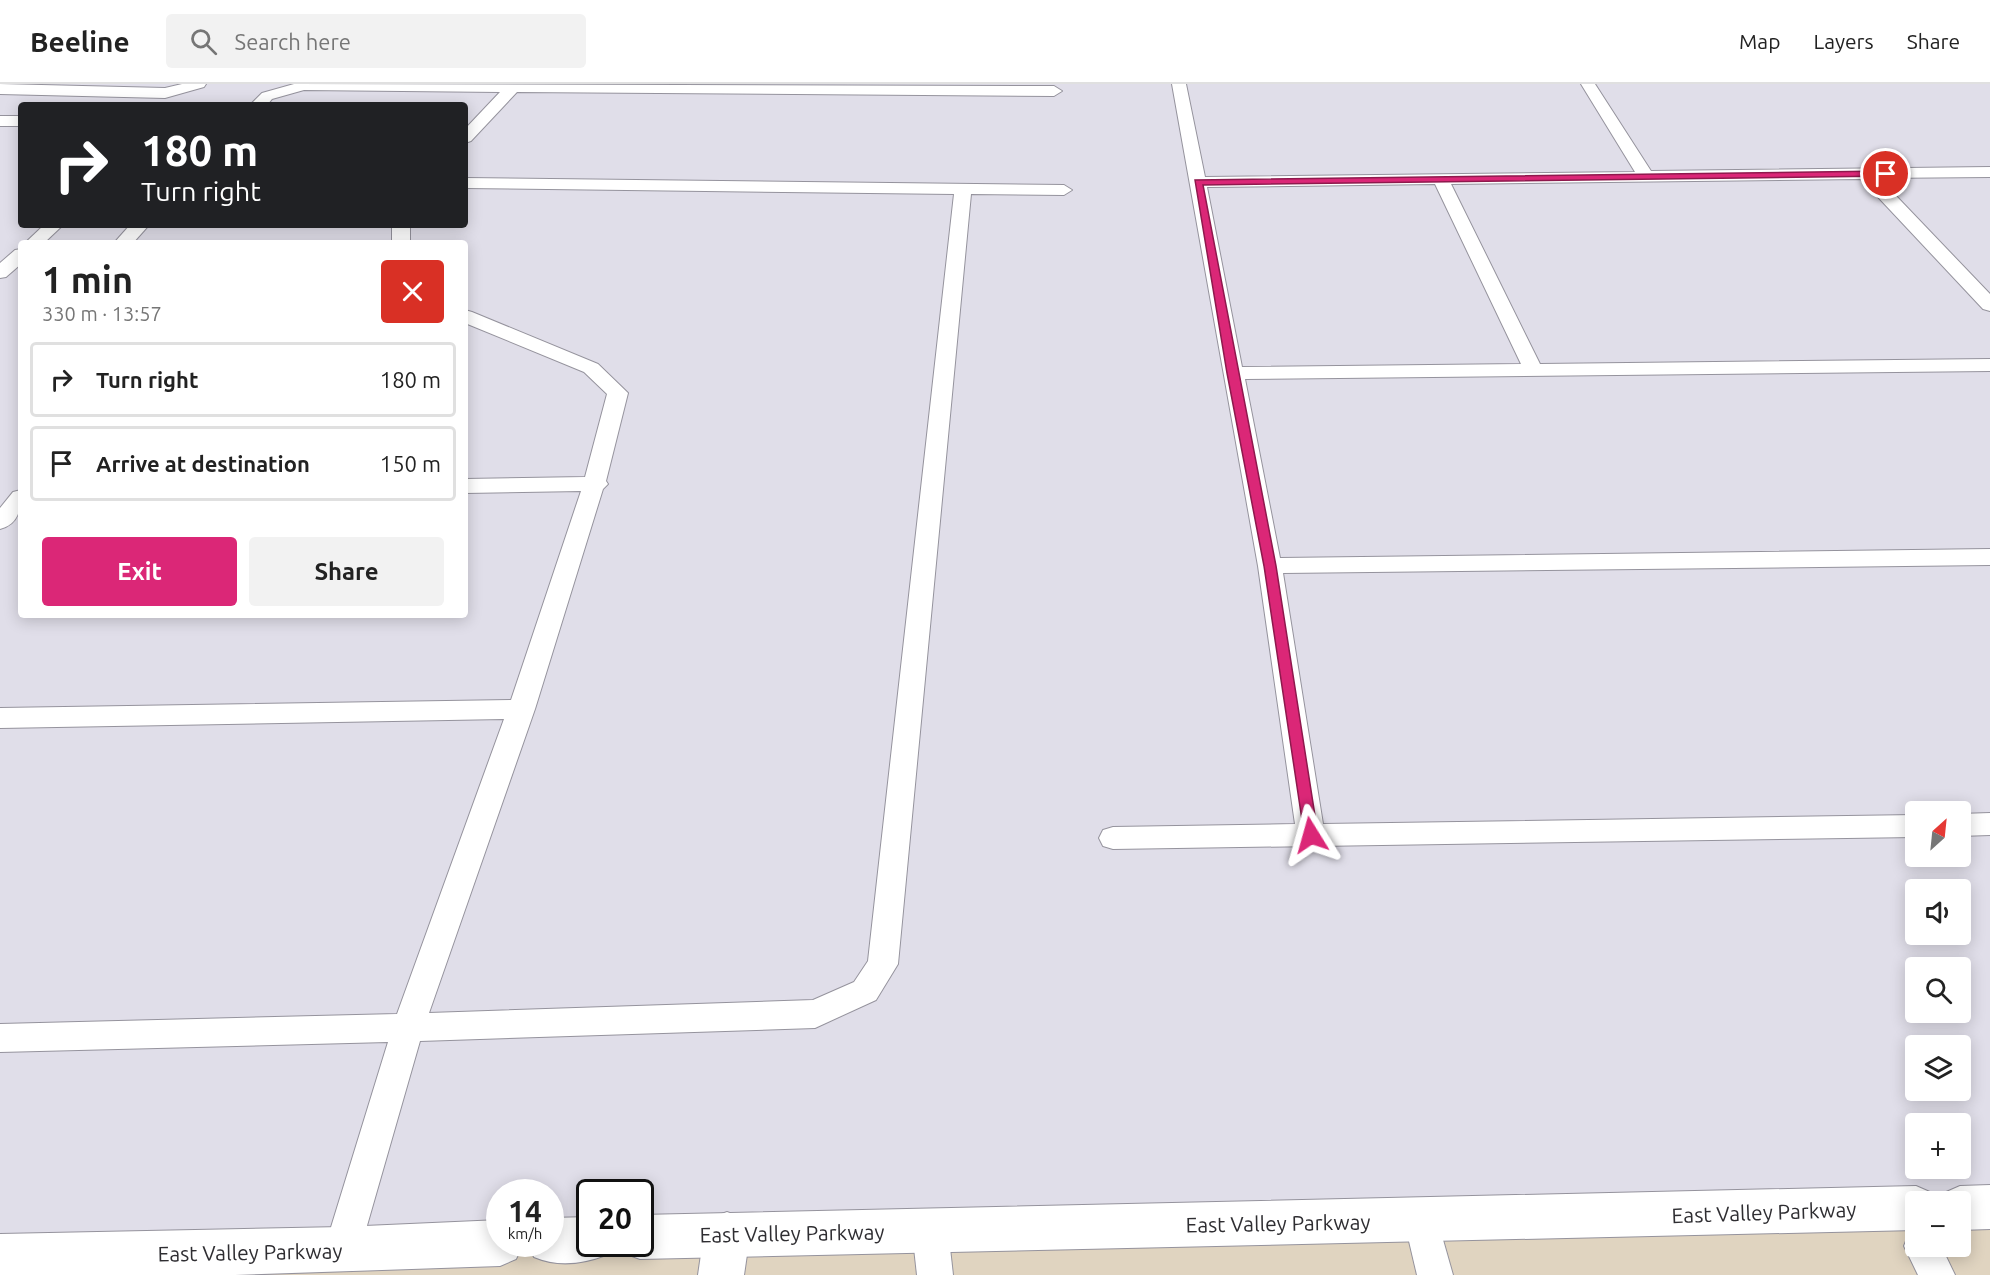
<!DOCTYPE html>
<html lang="en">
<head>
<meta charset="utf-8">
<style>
  body { margin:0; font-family:Ubuntu,sans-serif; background:#f2f2f2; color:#222; height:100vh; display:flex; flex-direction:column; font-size:22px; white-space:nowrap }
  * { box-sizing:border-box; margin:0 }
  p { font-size:20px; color:#767676 }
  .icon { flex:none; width:33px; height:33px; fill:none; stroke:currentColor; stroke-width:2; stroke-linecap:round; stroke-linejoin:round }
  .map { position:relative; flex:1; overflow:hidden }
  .drawer { position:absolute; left:18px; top:156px; width:450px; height:378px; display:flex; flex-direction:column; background:#fff; border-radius:6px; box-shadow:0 3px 15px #0003 }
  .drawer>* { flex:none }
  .banner { position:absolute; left:18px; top:18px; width:450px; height:126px; border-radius:6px; box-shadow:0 3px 15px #0003; background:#202124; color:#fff; overflow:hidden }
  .needle { width:39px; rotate:27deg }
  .fabs { position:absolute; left:1905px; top:717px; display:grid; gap:12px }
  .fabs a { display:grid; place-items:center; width:66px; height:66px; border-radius:6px; background:#fff; box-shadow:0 3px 15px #0003; font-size:30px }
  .speed { position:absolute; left:486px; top:1095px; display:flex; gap:12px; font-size:30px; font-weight:700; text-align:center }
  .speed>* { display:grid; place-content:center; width:78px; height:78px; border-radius:50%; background:#fff; box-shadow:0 3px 15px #0003; line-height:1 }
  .speed small { font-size:15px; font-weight:400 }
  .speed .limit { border:3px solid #111; border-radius:9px; background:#fff; color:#111 }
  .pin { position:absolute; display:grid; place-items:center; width:51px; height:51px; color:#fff; margin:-26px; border:3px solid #fff; border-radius:50%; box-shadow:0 2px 6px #0007 }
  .me { position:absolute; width:66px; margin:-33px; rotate:352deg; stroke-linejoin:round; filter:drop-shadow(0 0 4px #0008) }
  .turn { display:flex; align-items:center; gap:21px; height:126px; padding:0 24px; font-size:27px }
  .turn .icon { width:78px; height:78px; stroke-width:2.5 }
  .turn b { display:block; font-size:42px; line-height:51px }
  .round { display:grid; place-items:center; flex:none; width:63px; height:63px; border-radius:6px; background:#f2f2f2 }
  .overview { display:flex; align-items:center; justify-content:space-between; height:102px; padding:0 24px }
  h1 { font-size:36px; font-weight:700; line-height:45px }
  .cta { display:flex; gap:12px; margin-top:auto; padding:12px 24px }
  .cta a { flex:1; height:69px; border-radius:6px; background:#db2777; color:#fff; font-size:24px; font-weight:700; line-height:69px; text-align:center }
  .cta a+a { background:#f2f2f2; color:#222 }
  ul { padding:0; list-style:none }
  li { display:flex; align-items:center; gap:18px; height:75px; margin:0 12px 9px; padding:0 12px; border:3px solid #e0e0e0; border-radius:6px }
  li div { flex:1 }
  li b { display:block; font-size:22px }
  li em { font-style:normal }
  header { display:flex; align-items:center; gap:36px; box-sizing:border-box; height:84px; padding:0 30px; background:#fff; border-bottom:2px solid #e0e0e0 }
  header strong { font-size:28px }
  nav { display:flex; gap:33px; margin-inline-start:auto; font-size:21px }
  .search { width:420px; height:54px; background:#f2f2f2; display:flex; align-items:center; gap:15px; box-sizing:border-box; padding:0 21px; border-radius:6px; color:#767676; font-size:22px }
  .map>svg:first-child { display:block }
  .commercial { fill:#e0d4c0 }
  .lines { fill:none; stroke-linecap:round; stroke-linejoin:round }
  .service-casing { stroke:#95939d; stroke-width:2 }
  .minor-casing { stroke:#95939d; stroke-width:2 }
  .primary-casing { stroke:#95939d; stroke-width:2 }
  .service { fill:#fff; fill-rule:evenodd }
  .minor { fill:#fff; fill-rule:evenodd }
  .primary { fill:#fff; fill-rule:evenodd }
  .route { fill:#db2777; stroke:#8e194d; stroke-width:1.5 }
  .labels { text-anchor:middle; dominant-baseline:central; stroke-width:6; stroke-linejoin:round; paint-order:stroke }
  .near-street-label { font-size:21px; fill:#2f2e32; stroke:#fff }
</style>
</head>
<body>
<header>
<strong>Beeline</strong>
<div class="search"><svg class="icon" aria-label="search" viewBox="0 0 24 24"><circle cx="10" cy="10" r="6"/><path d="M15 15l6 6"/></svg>Search here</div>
<nav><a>Map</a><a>Layers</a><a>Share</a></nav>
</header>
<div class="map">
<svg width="1990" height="1191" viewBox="0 0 1990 1191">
  <rect width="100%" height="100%" fill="#e0dee9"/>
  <polygon class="commercial" points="1990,1123 1990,1191 0,1191 0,1173 500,1160 640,1160 1915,1124 1916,1162 1960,1162 1961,1124"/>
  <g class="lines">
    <g class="service-casing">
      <g id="service">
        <polygon points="0,0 165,4 182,0 206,0 204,3 165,14 0,10"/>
        <polygon points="294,0 1054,2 1062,7 1054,12 517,8 471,57 465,59 465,45 500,8 304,6 272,15 267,21 250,21 262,9"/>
        <path d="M 1172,0 L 1186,0 L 1205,93 L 1635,88 L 1581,0 L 1595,0 L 1651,87 L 1990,83 L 1990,93 L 1879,94 L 1990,210 L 1990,227 L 1983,225 L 1861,95 L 1451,100 L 1540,280 L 1990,275 L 1990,287 L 1245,295 L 1280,474 L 1990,465 L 1990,481 L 1283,489 L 1323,740 L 1916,731 L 1916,753 L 1113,765 L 1103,762 L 1099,754 L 1103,746 L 1113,743 L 1295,740 L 1258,482 ZM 1435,100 L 1521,280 L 1242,283 L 1207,103 Z"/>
        <rect x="0" y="32" width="21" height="10"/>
        <polygon points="465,94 1064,101 1072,106 1064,111 971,110 898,880 876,916 815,944 420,957 360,1166 355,1178 342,1184 329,1178 324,1166 388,958 0,968 0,940 397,930 504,635 0,644 0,624 511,616 581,407 465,409 465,395 585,393 607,310 584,288 465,239 465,226 472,228 598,280 628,309 606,397 608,400 603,405 535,625 429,929 813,916 854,898 868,877 954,110 465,104"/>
        <polygon points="44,141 63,141 44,159 25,159"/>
        <polygon points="130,141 149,141 133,159 114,159"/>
        <rect x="392" y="141" width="18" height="18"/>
        <polygon points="21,165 21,180 6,193 0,194 0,179 15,166"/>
        <path d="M 21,406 C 21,423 20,440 0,445 L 0,424 L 13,408 Z"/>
        <polygon points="1990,729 1990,751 1960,752 1960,730"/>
        <polygon points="1422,1119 1434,1124 1453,1191 1417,1191 1404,1136 1410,1124"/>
        <polygon points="930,1129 942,1134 948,1146 953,1191 917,1191 912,1146 918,1134"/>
        <polygon points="1916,1147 1916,1162 1941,1162 1955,1191 1918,1191 1904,1162 1909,1150"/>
      </g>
    </g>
    <g class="minor-casing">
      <polygon id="minor" points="727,1128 743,1134 750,1150 744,1191 698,1191 704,1150 711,1134"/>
    </g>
    <g class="primary-casing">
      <g id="primary">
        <polygon points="1990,1101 1990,1145 1960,1146 1960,1118 1940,1118 1944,1109 1960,1102"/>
        <polygon points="1916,1102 1932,1109 1936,1118 1916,1118 1916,1146 640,1175 624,1169 620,1160 640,1160 640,1131"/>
        <path d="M 590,1133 L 590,1160 L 611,1160 L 606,1171 C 583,1180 557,1183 534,1173 L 528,1160 L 550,1160 L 550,1134 Z"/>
        <polygon points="500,1136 500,1160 523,1160 516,1175 500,1182 235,1191 0,1191 0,1150 342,1143"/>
      </g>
    </g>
    <use href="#service" class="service"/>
    <use href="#minor" class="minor"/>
    <use href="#primary" class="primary"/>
  </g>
  <polygon class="route" points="1886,87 1891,90 1889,92 1203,101 1276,482 1318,751 1316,756 1305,756 1264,482 1227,289 1195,96"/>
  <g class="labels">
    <g class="near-street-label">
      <text transform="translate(1764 1128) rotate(-2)">East Valley Parkway</text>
      <text transform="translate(1278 1139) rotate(-1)">East Valley Parkway</text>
      <text transform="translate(792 1149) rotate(-1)">East Valley Parkway</text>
      <text transform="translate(250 1168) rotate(-1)">East Valley Parkway</text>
    </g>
  </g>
</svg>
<div class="fabs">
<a><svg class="needle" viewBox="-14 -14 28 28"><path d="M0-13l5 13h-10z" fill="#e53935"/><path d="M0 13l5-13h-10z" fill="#767676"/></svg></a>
<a><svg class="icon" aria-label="sound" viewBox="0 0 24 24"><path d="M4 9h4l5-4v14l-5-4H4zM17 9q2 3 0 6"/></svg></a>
<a><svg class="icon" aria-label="search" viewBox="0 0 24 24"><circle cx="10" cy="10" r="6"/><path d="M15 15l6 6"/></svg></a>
<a><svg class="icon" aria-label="layers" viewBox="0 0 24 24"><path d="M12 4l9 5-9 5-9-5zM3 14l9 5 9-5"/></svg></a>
<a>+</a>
<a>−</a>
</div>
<div class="speed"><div>14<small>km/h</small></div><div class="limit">20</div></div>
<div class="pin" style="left:1886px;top:90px;background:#d93025"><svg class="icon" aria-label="arrive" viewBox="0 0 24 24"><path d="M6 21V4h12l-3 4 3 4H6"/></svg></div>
<svg class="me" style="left:1311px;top:751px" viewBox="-20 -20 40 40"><path d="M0-17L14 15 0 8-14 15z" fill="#db2777" stroke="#fff" stroke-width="4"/></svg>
<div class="banner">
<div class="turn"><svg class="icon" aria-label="right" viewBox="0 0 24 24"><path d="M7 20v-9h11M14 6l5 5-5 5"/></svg><div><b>180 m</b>Turn right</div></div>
</div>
<section class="drawer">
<div class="overview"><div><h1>1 min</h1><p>330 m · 13:57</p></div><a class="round" style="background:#d93025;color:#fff"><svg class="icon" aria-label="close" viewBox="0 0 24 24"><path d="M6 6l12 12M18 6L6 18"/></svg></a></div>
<ul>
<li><svg class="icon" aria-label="right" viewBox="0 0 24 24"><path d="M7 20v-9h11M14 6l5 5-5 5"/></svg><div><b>Turn right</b></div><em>180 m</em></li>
<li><svg class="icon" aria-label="arrive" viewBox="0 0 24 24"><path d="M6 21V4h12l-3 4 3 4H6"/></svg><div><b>Arrive at destination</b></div><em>150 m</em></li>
</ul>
<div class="cta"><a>Exit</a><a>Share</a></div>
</section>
</div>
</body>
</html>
